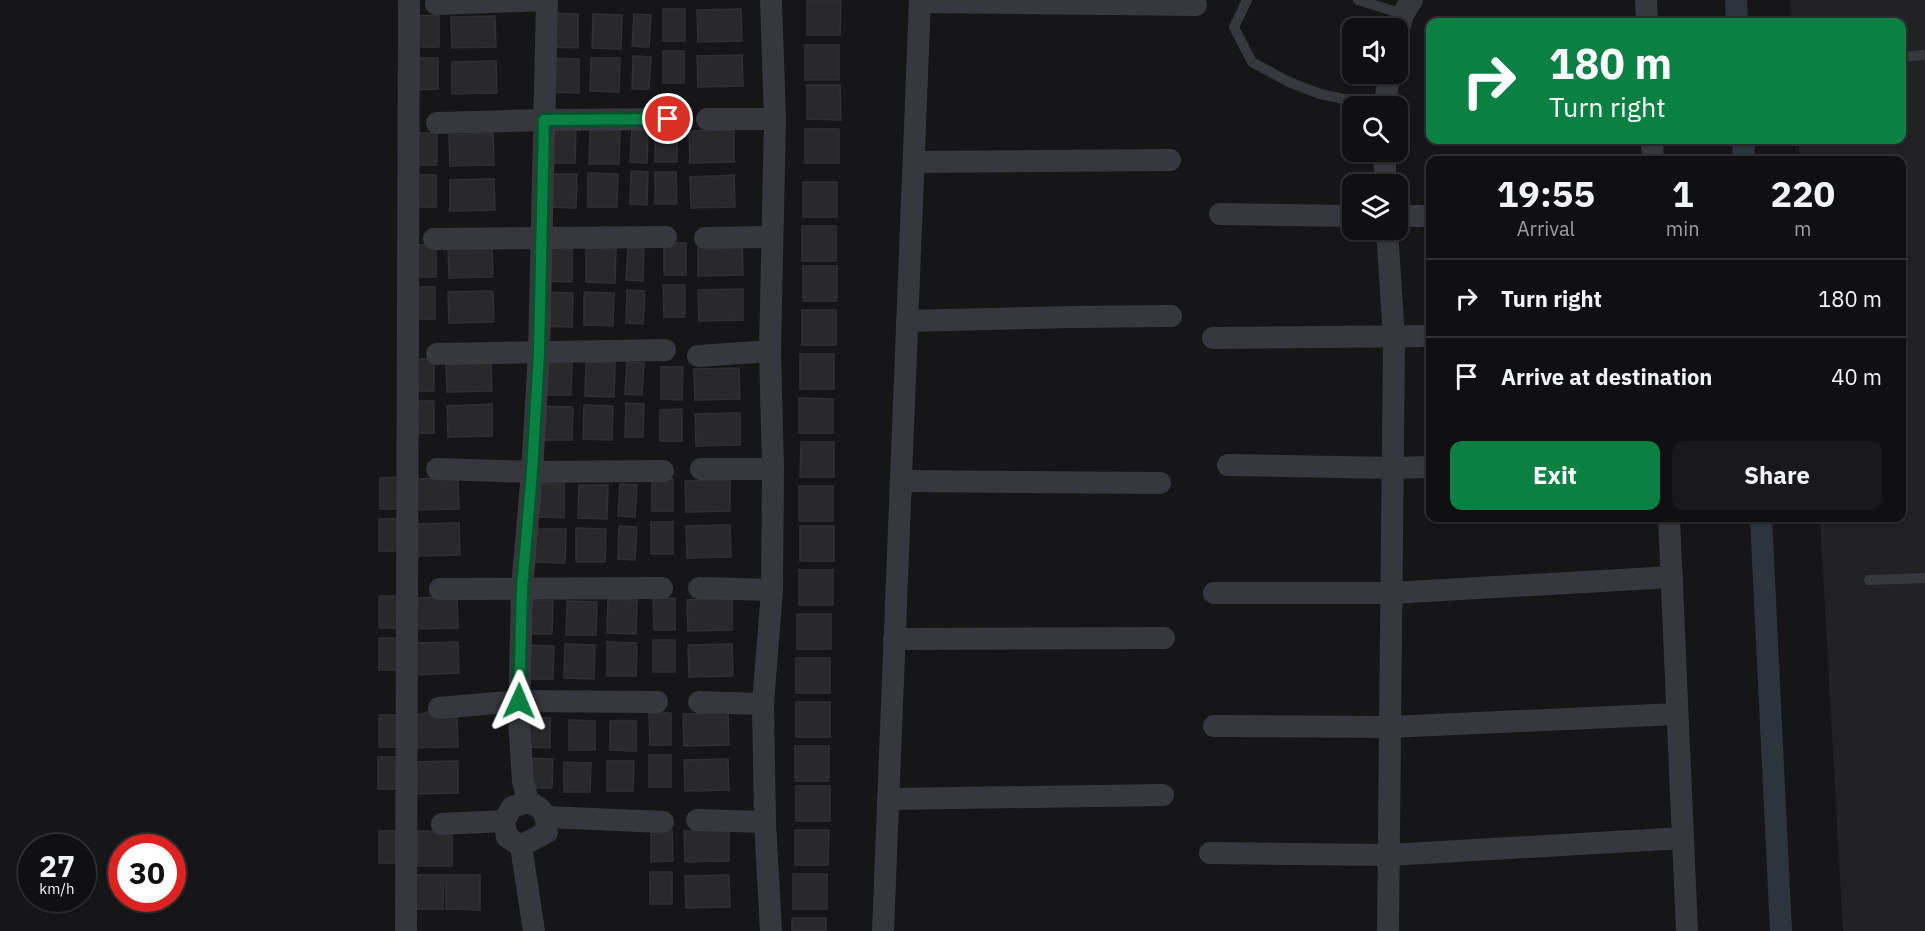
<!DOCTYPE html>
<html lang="en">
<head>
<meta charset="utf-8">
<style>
  body { margin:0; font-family:"IBM Plex Sans",sans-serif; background:#19191b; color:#f1f3f6; height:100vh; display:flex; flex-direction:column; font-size:22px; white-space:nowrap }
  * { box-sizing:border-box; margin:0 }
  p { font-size:20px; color:#9c9d9f }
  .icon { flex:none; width:33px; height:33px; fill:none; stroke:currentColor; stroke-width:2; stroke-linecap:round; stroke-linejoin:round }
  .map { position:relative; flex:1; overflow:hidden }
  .drawer { position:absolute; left:1426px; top:156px; width:480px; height:366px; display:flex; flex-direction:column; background:#101012; border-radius:12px; box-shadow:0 2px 4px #0004,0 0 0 2px #303032 }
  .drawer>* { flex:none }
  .hud { position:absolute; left:1426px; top:18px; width:480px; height:126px; border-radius:12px; box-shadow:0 2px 4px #0004,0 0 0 2px #303032; background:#0b8043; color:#fff; overflow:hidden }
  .fabs { position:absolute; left:1342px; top:18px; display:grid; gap:12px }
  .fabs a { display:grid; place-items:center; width:66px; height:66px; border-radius:12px; background:#101012; box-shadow:0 2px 4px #0004,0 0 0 2px #303032; font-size:30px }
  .speed { position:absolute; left:18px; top:834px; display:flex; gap:12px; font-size:30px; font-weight:700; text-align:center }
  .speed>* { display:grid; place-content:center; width:78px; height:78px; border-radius:50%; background:#101012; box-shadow:0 2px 4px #0004,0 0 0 2px #303032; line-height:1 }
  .speed small { font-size:15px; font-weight:400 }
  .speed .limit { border:9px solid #d22; background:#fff; color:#111 }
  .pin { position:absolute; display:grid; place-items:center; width:51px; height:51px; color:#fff; margin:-26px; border:3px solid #fff; border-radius:50%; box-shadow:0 2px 6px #0007 }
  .me { position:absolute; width:66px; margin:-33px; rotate:1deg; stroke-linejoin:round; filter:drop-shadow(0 0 4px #0008) }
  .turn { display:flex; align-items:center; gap:21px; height:126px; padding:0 24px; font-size:27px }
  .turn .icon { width:78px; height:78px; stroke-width:2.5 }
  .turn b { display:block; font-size:42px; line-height:51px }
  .eta { display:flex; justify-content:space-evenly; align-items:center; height:102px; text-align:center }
  .eta b { font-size:36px; font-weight:800; line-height:42px }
  .action { display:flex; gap:12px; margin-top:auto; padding:12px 24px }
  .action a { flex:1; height:69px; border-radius:12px; background:#0b8043; color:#fff; font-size:24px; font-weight:800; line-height:69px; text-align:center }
  .action a+a { background:#19191b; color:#f1f3f6 }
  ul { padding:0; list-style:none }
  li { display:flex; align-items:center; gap:18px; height:78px; padding:0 24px; border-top:2px solid #303032 }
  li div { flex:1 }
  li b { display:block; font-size:22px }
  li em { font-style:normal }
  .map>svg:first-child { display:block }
  .built { fill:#222225 }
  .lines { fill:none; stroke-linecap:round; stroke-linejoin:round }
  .canal { stroke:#2c353c; stroke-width:22 }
  .building { fill:#29292c; stroke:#303034; stroke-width:1.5 }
  .service { stroke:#37383d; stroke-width:10 }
  .minor { stroke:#37383d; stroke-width:22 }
  .route-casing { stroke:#07532c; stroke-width:15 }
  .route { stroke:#0b8043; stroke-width:10 }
</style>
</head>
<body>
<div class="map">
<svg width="1925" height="931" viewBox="0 0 1925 931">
  <rect width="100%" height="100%" fill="#161618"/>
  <polygon class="built" points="1790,0 1925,0 1925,931 1843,931 1820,518 1902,518 1902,160 1800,160 1798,140 1902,140 1902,22 1792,22"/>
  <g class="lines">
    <g class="canal">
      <polyline points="1736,0 1737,22"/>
      <polyline points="1743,140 1744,160"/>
      <polyline points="1761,518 1781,931"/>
    </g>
  </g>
  <g class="building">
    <polygon points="807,1 841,1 840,35 807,35"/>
    <rect x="663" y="9" width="22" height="32"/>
    <polygon points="741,9 742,41 698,42 697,10"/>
    <polygon points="549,13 578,14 578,48 548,47"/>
    <polygon points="593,14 622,15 621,49 592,48"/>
    <polygon points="634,14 651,15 649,47 632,46"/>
    <polygon points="439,15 439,47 417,47 417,16"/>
    <polygon points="495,16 496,47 452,48 451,17"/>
    <rect x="805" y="45" width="34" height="35"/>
    <rect x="663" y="51" width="21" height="32"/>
    <polygon points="742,55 743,86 698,87 697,56"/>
    <polygon points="633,56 651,57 649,89 632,89"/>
    <polygon points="417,58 438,58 438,89 417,90"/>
    <polygon points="550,58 579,59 579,93 549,92"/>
    <polygon points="591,58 620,58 619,92 590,91"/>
    <polygon points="496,61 497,93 452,94 452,62"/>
    <polygon points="807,85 840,85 841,120 807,119"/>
    <polygon points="547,129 576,130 575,163 546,163"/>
    <rect x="805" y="129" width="34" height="34"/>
    <polygon points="590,130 620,130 619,164 589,164"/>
    <polygon points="632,130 648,130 647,163 630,162"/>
    <rect x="655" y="130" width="22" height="32"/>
    <polygon points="734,130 734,162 690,163 689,131"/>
    <rect x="415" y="133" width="22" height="32"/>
    <polygon points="493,133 494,165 450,166 449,135"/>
    <polygon points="631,171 648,172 647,205 630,204"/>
    <polygon points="655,172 676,172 677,204 655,204"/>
    <polygon points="588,173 618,174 617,207 588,207"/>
    <polygon points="548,174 577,174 576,208 547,207"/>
    <rect x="415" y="175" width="21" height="32"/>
    <polygon points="734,175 735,207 691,208 690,177"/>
    <polygon points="494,179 495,210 450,211 450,180"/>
    <rect x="803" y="182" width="34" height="35"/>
    <rect x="802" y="226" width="34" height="35"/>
    <rect x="664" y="243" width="22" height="32"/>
    <polygon points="742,243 743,275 698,276 698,244"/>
    <rect x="414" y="245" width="22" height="32"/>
    <polygon points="492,245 493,277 449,278 448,247"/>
    <polygon points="543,248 572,248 572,282 542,281"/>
    <polygon points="586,248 616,249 615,283 586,282"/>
    <polygon points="628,248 644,249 643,281 626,280"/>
    <rect x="803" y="266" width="34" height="35"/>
    <polygon points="663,285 685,285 685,317 664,317"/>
    <polygon points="413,287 435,287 435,319 414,319"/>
    <polygon points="743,289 743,320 699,321 698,290"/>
    <polygon points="627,290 645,291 643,324 626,323"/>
    <polygon points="493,291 494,322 449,323 448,292"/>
    <polygon points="544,292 573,293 572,327 543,326"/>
    <polygon points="584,292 614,293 613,326 584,325"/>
    <rect x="802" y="310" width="34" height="35"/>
    <rect x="800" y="354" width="34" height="35"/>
    <rect x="413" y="359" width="21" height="32"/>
    <polygon points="491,359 492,391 447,392 446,360"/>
    <polygon points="543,361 572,362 571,395 542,395"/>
    <polygon points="586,362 615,363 614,397 585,396"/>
    <polygon points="627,362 644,363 642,395 625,394"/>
    <polygon points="661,367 683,367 682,400 661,399"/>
    <polygon points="739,368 740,399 695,400 694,369"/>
    <polygon points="799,398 833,399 833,433 799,433"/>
    <rect x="412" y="401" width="22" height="32"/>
    <polygon points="626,403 644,404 643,437 625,437"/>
    <polygon points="492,404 492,436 448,437 447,406"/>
    <polygon points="584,405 613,406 612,440 583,439"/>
    <polygon points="543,406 573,407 572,440 543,440"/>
    <polygon points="682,409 682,441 660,441 660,410"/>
    <polygon points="740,413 740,445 696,446 695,414"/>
    <polygon points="801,442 834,442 834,477 800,477"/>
    <polygon points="401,477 402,509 380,509 380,478"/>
    <polygon points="458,478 459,509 414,510 413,479"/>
    <polygon points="673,479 673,511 652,511 652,480"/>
    <polygon points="730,480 730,511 686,512 685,481"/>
    <polygon points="535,484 564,484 564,518 535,517"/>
    <polygon points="620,484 637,485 635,517 618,516"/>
    <polygon points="579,485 608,485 607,519 578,518"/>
    <rect x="799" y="486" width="34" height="35"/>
    <rect x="379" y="519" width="22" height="32"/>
    <rect x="651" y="522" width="22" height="32"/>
    <polygon points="459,523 460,555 415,556 414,524"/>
    <polygon points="730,525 731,557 687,558 686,526"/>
    <polygon points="619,526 637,527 635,560 618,559"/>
    <rect x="800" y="526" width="34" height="35"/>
    <polygon points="576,528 606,529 605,562 576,562"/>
    <polygon points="536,529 566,529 565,563 535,562"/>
    <rect x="799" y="570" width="34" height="35"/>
    <rect x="379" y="596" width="22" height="32"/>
    <polygon points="457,597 458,628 414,629 413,598"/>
    <polygon points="653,598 675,598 675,630 654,630"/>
    <polygon points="732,598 732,630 688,631 687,600"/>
    <polygon points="608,599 637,600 636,634 607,633"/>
    <polygon points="524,600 553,601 552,634 523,634"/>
    <polygon points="567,601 597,602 596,635 566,635"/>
    <rect x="797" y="614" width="34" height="35"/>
    <rect x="379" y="638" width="21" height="32"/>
    <rect x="653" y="640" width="22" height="32"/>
    <polygon points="458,642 459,673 415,675 414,643"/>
    <polygon points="607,642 637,643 636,676 607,676"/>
    <polygon points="565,644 595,645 594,679 564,678"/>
    <polygon points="732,644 733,676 689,677 688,645"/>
    <polygon points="525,645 554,646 553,679 524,679"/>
    <rect x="796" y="658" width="34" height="35"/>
    <rect x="796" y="702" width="34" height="35"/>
    <polygon points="439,708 457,716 458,747 413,748 412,717"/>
    <polygon points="649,713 671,713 671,745 650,745"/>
    <polygon points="728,713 729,745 684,746 683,714"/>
    <rect x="379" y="715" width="21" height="32"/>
    <polygon points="524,717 550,718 550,748 524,747"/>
    <polygon points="569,720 595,721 595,750 569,750"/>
    <polygon points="610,721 636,721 636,751 610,750"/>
    <rect x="795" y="746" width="34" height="35"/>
    <rect x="649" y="755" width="22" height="32"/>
    <rect x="378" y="757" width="22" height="32"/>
    <polygon points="526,758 553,759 552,788 526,788"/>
    <polygon points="728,759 729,790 685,791 684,760"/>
    <polygon points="458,761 458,793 414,794 413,762"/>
    <polygon points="607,761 634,761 633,791 607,791"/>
    <polygon points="564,762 591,763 590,792 564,792"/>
    <rect x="796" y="786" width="34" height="35"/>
    <polygon points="651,830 672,830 673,861 651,862"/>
    <polygon points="729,830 729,861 685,862 684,831"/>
    <polygon points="795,830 829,830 828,865 795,865"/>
    <rect x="379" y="831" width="22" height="32"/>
    <polygon points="418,831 452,832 452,866 418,866"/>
    <rect x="650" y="872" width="22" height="32"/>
    <rect x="793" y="874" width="34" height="35"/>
    <polygon points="410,875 444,875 443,909 409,909"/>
    <polygon points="446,875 480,875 480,910 446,909"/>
    <polygon points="729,875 730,907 686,908 685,876"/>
    <rect x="792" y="918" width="34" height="13"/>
  </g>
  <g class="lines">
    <g class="service">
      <polyline points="1247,0 1234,27 1252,62 1289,82 1320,94 1344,99 1384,101"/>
      <polyline points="1358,0 1403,14"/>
      <polyline points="1902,57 1925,55"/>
      <polyline points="1869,580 1925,578"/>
    </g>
    <g class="minor">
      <polyline points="1646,0 1647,22"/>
      <polyline points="920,2 1196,5"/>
      <polyline points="436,4 547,0"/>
      <polyline points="1398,32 1403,14 1412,0"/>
      <polyline points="1384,106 1390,74"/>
      <polyline points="707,119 775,119"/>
      <polyline points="437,123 544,120 668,119"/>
      <polyline points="1652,140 1653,160"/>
      <polyline points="1385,152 1385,184"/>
      <polyline points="914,162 1170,160"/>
      <polyline points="1220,214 1353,216"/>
      <polyline points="1398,216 1431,216"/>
      <polyline points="1387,230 1394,338 1388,931"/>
      <polyline points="705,238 772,237"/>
      <polyline points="434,239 666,237"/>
      <polyline points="907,321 1072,317 1171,316"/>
      <polyline points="1213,338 1431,336"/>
      <polyline points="437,354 665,350"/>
      <polyline points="698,356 770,351"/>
      <polyline points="1228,465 1393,468 1431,467"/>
      <polyline points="437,469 532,472 663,471"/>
      <polyline points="701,469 773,469"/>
      <polyline points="901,481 1160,483"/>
      <polyline points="1669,518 1687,931"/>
      <polyline points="699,588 772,590"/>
      <polyline points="440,589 662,588"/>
      <polyline points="1214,593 1391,593 1672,577"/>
      <polyline points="894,639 1164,638"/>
      <polyline points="699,702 763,704"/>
      <polyline points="439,708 519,701 657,702"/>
      <polyline points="1214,726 1390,727 1677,714"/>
      <polyline points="888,799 1163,795"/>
      <polyline points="528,802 523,781 519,721 522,588 532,472 539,353 547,0"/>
      <path d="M 528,802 C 545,809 546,814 547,832 L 521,846 L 507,837 L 504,821 L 512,807 Z"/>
      <polyline points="547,817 663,822"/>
      <polyline points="697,820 765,822"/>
      <polyline points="442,824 504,821"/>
      <polyline points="521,846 534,931"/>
      <polyline points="1210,853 1389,855 1683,838"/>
      <polyline points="406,931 409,0"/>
      <polyline points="771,931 765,822 763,704 772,590 773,469 770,351 775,119 771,0"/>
      <polyline points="883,931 920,0"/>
    </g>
  </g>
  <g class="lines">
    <g class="route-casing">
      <polyline id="route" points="519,701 522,588 532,472 539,353 544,120 668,119"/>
    </g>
    <use href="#route" class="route"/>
  </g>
</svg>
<div class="fabs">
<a><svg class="icon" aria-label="sound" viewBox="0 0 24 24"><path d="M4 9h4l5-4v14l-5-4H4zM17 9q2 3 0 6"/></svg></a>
<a><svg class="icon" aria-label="search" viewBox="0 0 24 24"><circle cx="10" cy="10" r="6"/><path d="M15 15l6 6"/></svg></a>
<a><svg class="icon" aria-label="layers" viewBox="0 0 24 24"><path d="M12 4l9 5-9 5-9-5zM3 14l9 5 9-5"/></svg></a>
</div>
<div class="speed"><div>27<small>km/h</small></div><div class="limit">30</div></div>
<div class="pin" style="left:668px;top:119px;background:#d93025"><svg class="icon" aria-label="arrive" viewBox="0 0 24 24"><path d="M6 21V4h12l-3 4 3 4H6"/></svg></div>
<svg class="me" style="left:519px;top:701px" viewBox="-20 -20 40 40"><path d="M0-17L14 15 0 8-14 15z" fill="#0b8043" stroke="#fff" stroke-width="4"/></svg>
<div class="hud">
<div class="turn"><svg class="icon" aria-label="right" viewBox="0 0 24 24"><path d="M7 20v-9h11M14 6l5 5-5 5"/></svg><div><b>180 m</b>Turn right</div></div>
</div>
<section class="drawer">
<div class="eta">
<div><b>19:55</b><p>Arrival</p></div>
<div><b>1</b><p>min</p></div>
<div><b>220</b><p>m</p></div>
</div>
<ul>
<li><svg class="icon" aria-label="right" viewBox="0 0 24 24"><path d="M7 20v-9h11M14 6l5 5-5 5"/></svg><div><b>Turn right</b></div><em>180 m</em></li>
<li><svg class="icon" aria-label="arrive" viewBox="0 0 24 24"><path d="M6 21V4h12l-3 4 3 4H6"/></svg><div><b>Arrive at destination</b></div><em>40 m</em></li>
</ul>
<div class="action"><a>Exit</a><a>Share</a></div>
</section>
</div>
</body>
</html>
